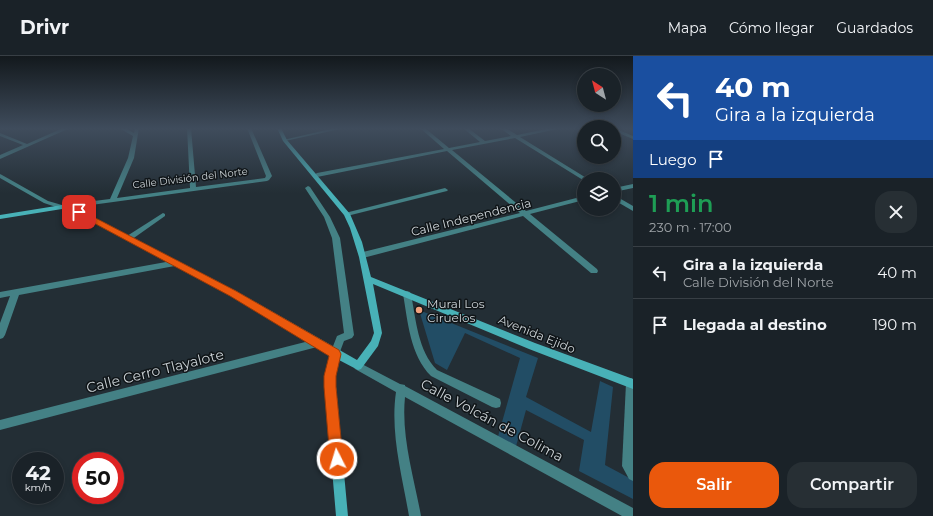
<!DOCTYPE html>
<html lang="es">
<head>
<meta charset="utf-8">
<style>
  body { margin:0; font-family:Montserrat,sans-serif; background:#272f34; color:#f1f3f6; height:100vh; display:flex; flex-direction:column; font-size:15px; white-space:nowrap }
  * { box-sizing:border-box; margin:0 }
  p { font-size:13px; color:#9fa4a8 }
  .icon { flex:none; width:22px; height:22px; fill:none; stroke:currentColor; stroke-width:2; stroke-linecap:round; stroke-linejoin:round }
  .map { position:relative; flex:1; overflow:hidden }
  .sheet { display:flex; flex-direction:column; background:#1a2228; width:300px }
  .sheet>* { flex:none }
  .hud { background:#1a4fa0; color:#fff; overflow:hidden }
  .needle { width:26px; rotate:324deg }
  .fabs { position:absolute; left:577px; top:12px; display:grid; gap:8px }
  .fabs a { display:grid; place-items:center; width:44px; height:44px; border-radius:50%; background:#1a2228; box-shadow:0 2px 6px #0003,0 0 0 1px #383f45; font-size:20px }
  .speed { position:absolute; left:12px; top:396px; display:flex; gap:8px; font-size:20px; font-weight:700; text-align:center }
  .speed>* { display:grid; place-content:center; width:52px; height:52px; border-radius:50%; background:#1a2228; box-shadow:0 2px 6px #0003,0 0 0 1px #383f45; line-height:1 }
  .speed small { font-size:10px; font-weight:400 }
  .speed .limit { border:6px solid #d22; background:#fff; color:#111 }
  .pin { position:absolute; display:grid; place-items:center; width:34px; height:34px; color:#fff; margin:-17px; border-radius:8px; box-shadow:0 2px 6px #0006 }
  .me { position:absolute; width:44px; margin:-22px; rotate:355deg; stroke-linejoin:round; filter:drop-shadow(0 0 3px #0008) }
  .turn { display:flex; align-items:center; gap:14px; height:84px; padding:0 16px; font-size:18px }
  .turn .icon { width:52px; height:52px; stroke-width:2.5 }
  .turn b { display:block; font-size:28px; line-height:34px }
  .then { display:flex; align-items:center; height:38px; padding:0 16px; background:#0003; gap:8px; font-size:15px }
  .round { display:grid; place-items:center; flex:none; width:42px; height:42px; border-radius:16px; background:#272f34 }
  .head { display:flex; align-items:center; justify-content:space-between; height:68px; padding:0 16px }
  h1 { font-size:24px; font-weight:600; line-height:30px; color:#1e9e55 }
  .cta { display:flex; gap:8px; margin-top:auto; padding:8px 16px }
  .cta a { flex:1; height:46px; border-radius:16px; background:#ea580c; color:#fff; font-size:16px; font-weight:600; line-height:46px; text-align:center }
  .cta a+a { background:#272f34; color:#f1f3f6 }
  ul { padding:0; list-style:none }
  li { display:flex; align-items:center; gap:12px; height:52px; padding:0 16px; border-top:1px solid #383f45 }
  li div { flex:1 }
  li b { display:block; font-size:15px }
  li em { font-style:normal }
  header { display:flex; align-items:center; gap:24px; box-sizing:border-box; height:56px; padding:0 20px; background:#1a2228; border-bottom:1px solid #383f45 }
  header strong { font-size:19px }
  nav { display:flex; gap:22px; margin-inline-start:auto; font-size:14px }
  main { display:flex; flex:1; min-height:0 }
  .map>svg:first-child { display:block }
  .green { fill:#224d65 }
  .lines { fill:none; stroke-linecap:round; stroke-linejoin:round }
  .street { fill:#448185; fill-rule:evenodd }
  .secondary { fill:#48b1b7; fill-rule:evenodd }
  .route { fill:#ea580c; stroke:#983908 }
  .poi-dot { fill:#f1a17d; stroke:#101518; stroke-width:1.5 }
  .labels { text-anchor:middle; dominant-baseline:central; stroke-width:3; stroke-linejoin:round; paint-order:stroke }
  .far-street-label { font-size:10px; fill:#ccd3d7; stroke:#101518 }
  .street-label { font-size:12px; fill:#ccd3d7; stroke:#101518 }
  .poi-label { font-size:12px; fill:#ccd3d7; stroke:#101518; text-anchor:start }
  .near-street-label { font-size:14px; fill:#ccd3d7; stroke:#101518 }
</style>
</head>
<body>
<header>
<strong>Drivr</strong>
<nav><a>Mapa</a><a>Cómo llegar</a><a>Guardados</a></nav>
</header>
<main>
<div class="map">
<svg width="633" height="460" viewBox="0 0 633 460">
  <rect width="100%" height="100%" fill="#232e35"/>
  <polygon class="green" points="419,254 538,302 526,341 591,376 600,325 613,331 605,409 633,424 633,443 579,415 584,384 526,354 515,394 497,384 520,302 465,277 447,314 435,307"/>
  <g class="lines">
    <g class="street">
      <polygon points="63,72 70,72 0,103 0,99 23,89 0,80 0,77 27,88"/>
      <polygon points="119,72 125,72 134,77 135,72 139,72 134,102 117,142 190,132 187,72 191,72 196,131 265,122 266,120 247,72 251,72 272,120 269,124 267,125 62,153 44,147 0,122 0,118 2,119 48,145 62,149 110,143 128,102 133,80"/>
      <polygon points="335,72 345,72 285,85 283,84"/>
      <polygon points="420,72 425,72 449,92 480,86 463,72 468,72 485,85 511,80 500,72 506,72 517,79 551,72 562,72 520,81 588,123 583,124 515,82 452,94 526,155 584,140 584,144 530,158 597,213 598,215 597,217 591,217 523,160 363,202 360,201 359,199 360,197 363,196 520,157 447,95 317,121 314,119 317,117 444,93"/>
      <polygon points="614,72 633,80 633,83 614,75"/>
      <polygon points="633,128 633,132 614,136 614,132"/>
      <polygon points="308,130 310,131 330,161 340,182 354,279 352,282 344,285 338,301 335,302 332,301 330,298 337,280 344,277 332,182 324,161 305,132"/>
      <polygon points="445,132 448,134 447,135 347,160 344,158 345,157"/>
      <polygon points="614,139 633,150 633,155 614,144"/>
      <polygon points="163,157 165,158 165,160 131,184 127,184 125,182 127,180"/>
      <polygon points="177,204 181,207 180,209 19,239 5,279 3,282 0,283 0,267 10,240 0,242 0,236"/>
      <path d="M 407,235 L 410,236 L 411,238 C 416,264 418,295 437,314 L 500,343 L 501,347 L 500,351 L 496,352 L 492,351 L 431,320 C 410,299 408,266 403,238 L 404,236 Z"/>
      <polygon points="317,283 320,284 322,287 320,290 317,291 0,374 0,364"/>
      <path d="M 358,306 L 400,328 L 405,329 L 405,330 L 633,452 L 633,460 L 622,460 L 405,341 C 401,381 414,421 421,460 L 409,460 C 402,419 390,377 396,336 L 355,313 L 353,310 L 355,307 Z"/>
      <polygon points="631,322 633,323 633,425 629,423 622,410 626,327 627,324"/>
    </g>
    <polygon class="secondary" points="277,72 281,72 287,84 350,158 362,186 371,221 535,287 633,323 633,333 529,293 373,228 382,277 378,290 361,313 358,314 339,304 335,320 348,460 336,460 325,331 325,320 330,299 230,239 77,157 62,153 0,163 0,159 62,149 81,155 236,235 357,304 371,285 374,277 359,201 350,172 344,159 283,85"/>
  </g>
  <linearGradient id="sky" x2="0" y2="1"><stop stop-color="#13191d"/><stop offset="0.53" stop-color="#3f4c5c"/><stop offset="1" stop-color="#3f4c5c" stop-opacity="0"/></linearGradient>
  <rect width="633" height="137" fill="url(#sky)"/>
  <polygon class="route" points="77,155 82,155 236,235 339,294 341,298 336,320 336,331 343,403 341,407 337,409 332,407 330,403 324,331 324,320 329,300 230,240 77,158"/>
  <circle class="poi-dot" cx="419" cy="254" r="4"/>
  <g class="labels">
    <g class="far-street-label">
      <text transform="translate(190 122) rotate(-7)">Calle División del Norte</text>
    </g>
    <g class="street-label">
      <text transform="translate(471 161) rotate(-14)">Calle Independencia</text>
      <text transform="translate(537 278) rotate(22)">Avenida Ejido</text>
    </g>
    <g class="poi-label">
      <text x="427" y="247">Mural Los<tspan x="427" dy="14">Ciruelos</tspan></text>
    </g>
    <g class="near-street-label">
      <text transform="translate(155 315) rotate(-14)">Calle Cerro Tlayalote</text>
      <text transform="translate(492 364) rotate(28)">Calle Volcán de Colima</text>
    </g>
  </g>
</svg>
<div class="fabs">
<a><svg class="needle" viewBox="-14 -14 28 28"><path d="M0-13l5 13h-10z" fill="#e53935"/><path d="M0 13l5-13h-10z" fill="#9fa4a8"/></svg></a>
<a><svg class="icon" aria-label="search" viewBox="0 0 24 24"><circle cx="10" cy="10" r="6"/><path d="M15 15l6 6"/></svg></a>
<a><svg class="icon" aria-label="layers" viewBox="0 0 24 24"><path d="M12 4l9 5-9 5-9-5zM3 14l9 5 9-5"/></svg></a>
</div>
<div class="speed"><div>42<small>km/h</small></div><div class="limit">50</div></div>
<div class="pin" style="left:79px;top:156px;background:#d93025"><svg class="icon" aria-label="arrive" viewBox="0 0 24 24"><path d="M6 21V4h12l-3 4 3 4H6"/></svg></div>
<svg class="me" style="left:337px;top:403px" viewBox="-20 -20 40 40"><circle r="17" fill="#ea580c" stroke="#fff" stroke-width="3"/><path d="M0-11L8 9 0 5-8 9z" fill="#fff"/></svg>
</div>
<section class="sheet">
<div class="hud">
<div class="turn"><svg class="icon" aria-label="left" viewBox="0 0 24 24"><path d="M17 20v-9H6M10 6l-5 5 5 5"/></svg><div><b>40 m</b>Gira a la izquierda</div></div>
<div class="then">Luego<svg class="icon" aria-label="arrive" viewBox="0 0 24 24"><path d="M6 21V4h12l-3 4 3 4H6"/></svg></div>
</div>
<div class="head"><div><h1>1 min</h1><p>230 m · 17:00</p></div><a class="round"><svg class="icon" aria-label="close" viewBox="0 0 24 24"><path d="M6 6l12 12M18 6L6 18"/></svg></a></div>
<ul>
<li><svg class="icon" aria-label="left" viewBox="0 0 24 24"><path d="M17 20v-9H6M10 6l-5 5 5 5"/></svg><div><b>Gira a la izquierda</b><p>Calle División del Norte</p></div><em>40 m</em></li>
<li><svg class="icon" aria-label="arrive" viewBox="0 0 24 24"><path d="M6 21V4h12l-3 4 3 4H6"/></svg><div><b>Llegada al destino</b></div><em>190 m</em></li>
</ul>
<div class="cta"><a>Salir</a><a>Compartir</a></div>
</section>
</main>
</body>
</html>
